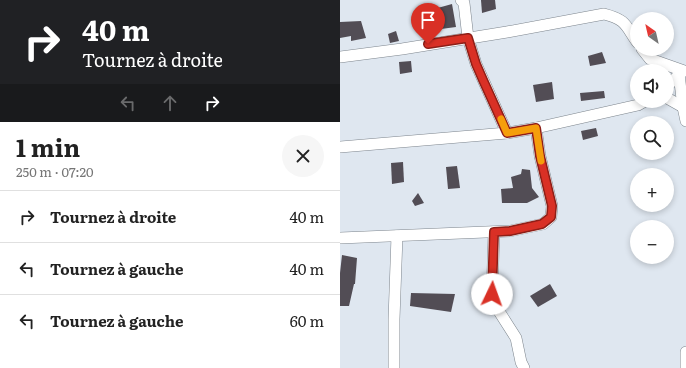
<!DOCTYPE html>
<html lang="fr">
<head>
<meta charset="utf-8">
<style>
  body { margin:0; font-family:Literata,serif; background:#f6f6f6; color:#222; height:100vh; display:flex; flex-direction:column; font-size:15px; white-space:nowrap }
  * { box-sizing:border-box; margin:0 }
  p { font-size:13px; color:#767676 }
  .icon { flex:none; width:22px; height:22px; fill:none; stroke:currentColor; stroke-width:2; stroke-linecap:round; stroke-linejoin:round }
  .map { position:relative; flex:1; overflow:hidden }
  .panel { display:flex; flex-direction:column; background:#fff; width:340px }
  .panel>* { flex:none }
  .top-card { background:#202124; color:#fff; overflow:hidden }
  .needle { width:26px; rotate:326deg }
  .tools { position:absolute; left:290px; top:12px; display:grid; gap:8px }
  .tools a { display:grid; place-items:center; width:44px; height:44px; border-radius:50%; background:#fff; box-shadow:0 2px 6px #0003; font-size:20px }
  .pin { position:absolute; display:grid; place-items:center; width:34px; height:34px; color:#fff; margin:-41px -17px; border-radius:50% 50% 50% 0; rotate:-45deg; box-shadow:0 0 4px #0007 }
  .pin .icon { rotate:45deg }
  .me { position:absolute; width:44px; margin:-22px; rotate:3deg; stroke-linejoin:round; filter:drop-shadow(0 0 3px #0008) }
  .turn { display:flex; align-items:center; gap:14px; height:84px; padding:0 16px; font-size:18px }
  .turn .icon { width:52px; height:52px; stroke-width:2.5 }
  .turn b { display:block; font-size:28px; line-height:34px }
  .lanes { display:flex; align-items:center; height:38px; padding:0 16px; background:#0003; justify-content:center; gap:20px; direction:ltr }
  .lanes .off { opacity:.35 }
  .round { display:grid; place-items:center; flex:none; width:42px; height:42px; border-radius:21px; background:#f6f6f6 }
  .head { display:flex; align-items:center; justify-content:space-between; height:68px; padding:0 16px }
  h1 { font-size:24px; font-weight:700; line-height:30px }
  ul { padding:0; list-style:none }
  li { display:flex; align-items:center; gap:12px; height:52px; padding:0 16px; border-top:1px solid #e0e0e0 }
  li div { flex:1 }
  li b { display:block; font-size:15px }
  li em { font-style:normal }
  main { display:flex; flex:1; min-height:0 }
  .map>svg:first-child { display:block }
  .building { fill:#524d55 }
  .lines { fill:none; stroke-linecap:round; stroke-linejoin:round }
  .minor-casing { stroke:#7d858d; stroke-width:12 }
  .minor { stroke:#fff; stroke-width:11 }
  .route-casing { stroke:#8d1f18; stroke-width:10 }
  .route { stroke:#d93025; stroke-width:7 }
  .slow { stroke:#f59e0b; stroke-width:7 }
</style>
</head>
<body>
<main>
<section class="panel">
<div class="top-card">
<div class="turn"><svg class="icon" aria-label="right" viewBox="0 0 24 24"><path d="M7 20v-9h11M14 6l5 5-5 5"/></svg><div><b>40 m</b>Tournez à droite</div></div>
<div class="lanes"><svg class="icon off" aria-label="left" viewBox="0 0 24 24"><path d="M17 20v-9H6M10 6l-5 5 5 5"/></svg><svg class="icon off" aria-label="ahead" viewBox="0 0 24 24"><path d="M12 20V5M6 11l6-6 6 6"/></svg><svg class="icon" aria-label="right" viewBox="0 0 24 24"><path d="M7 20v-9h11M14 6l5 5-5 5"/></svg></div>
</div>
<div class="head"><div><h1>1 min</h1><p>250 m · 07:20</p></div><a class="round"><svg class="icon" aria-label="close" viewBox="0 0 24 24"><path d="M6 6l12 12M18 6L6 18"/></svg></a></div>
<ul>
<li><svg class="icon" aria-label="right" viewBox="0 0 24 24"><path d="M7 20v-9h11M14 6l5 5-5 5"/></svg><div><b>Tournez à droite</b></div><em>40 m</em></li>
<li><svg class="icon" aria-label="left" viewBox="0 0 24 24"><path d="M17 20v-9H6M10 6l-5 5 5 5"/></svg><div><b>Tournez à gauche</b></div><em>40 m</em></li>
<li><svg class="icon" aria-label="left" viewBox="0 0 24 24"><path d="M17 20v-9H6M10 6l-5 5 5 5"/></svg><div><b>Tournez à gauche</b></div><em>60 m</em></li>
</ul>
</section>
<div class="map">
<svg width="346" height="368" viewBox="0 0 346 368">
  <rect width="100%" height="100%" fill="#dfe7f0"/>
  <g class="building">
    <polygon points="141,0 155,0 156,9 142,13"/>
    <polygon points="112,4 116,27 101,29 97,18 80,24 77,11 94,9"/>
    <polygon points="21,21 26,38 11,41 11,36 0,38 0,22"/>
    <polygon points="56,31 59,41 50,43 48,34"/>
    <polygon points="262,52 266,63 250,66 248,56"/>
    <polygon points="71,61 72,72 60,74 59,62"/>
    <polygon points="212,82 214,99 196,102 193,85"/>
    <polygon points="264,91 265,98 241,101 240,93"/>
    <polygon points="256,128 258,136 243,140 241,131"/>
    <polygon points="63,162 64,182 52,184 51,163"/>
    <polygon points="117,166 120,188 108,189 106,167"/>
    <polygon points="182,169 190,170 192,188 199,197 187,203 162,203 161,189 173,188 171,177 181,174"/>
    <polygon points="78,193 84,203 75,206 72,201"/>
    <polygon points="2,255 17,258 15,284 14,284 9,306 0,306 0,273"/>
    <polygon points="210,284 217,296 198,307 190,296"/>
    <polygon points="71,293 115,294 111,312 70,306"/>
  </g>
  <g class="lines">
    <g class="minor-casing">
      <g id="minor">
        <polyline points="121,0 124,3 128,38 136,64 167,133"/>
        <polyline points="302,49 310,59 344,71"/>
        <path d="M 0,57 L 62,49 L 167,32 L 264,14 C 287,20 285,25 297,42"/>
        <polyline points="339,74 343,107 346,121"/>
        <polyline points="327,86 342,72"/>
        <polyline points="327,98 343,107"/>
        <polyline points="0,147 167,133 196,128 298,105 305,101"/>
        <polyline points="154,232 152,294 155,305 176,338 181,362 184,368"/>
        <polyline points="0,238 170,231 203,224 211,217 212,206 200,156 196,128"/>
        <polyline points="54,368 54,319 57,236"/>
        <polyline points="346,368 346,352"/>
      </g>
    </g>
    <use href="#minor" class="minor"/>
  </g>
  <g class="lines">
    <g class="route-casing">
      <polyline id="route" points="88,44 128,38 136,64 143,80 167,133 196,128 200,156 212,206 211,217 202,224 170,231 154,232 152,294"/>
    </g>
    <use href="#route" class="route"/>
    <polyline class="slow" points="161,119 167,133 196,128 201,161"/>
  </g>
</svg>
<div class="tools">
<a><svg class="needle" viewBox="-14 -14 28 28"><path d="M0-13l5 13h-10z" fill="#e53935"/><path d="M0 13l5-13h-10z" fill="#767676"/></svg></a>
<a><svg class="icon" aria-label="sound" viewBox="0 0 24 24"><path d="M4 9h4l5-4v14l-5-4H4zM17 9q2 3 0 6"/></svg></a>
<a><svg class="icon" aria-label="search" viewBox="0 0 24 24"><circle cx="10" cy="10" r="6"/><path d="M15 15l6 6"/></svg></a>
<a>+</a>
<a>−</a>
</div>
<div class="pin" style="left:88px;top:44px;background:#d93025"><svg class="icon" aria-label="arrive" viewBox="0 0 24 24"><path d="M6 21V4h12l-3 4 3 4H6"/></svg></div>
<svg class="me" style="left:152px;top:294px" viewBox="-20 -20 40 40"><circle r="19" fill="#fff"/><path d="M0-13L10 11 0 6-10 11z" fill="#d93025"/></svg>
</div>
</main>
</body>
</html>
